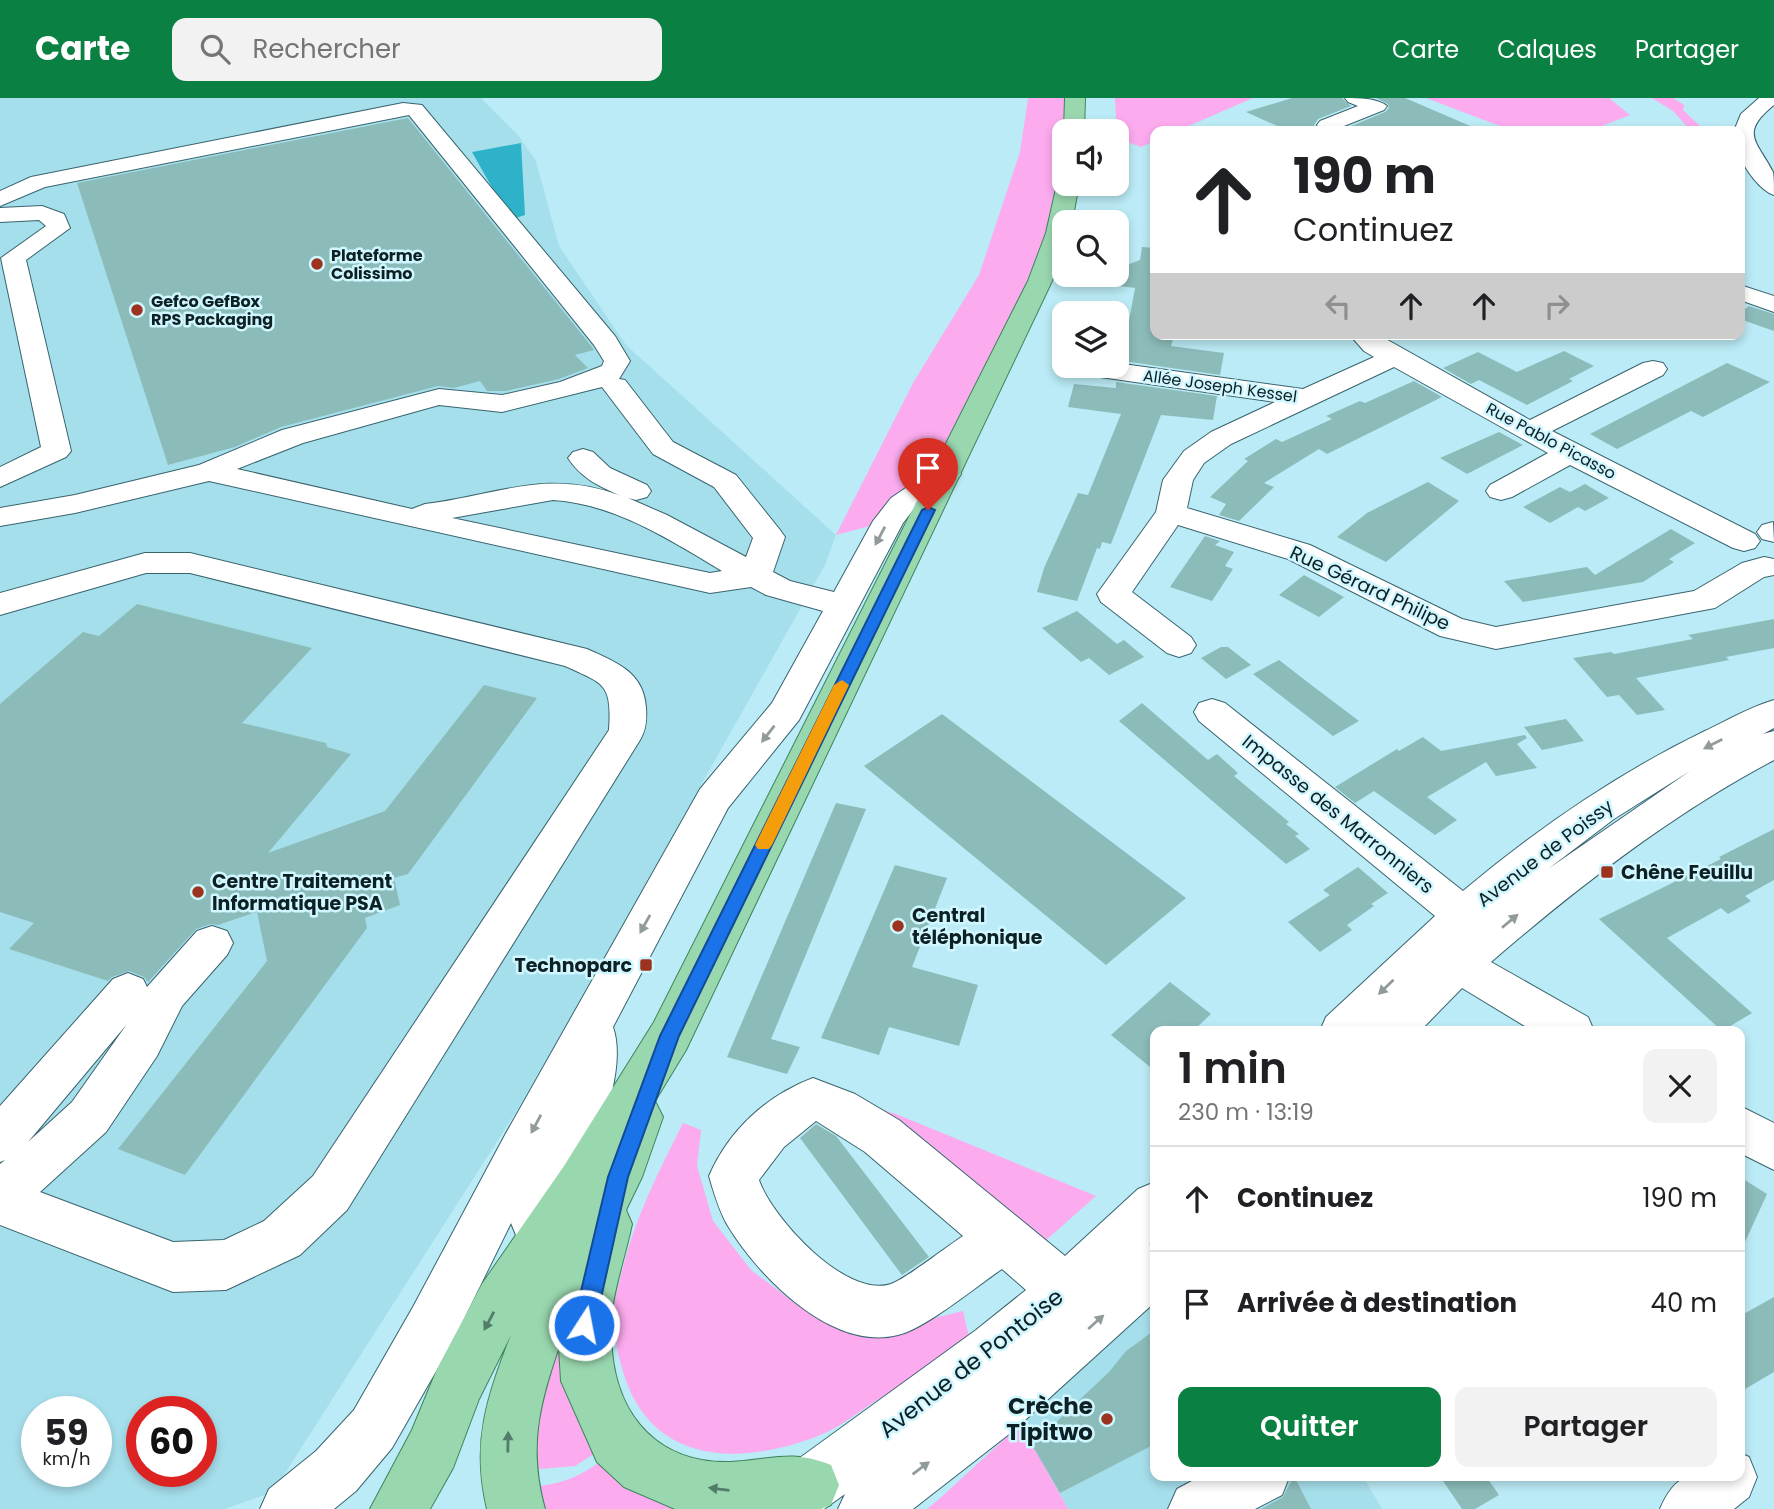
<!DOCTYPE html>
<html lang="fr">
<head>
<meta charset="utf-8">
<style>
  body { margin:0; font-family:Poppins,sans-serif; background:#f2f2f2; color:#202124; height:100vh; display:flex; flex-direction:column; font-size:26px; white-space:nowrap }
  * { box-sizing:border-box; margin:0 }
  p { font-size:23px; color:#757577 }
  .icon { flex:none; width:38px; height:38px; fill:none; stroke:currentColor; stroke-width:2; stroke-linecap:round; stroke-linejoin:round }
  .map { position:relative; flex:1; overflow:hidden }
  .details { position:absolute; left:1150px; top:928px; width:595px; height:455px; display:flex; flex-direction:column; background:#fff; border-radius:14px; box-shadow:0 4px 10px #0003 }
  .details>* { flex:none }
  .banner { position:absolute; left:1150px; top:28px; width:595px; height:214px; border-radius:14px; box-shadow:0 4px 10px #0003; background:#fff; color:#202124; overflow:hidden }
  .buttons { position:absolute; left:1052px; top:21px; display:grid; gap:14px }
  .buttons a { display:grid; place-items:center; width:77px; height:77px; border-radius:14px; background:#fff; box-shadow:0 4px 10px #0003; font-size:35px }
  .speed { position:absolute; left:21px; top:1298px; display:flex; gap:14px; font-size:35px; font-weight:700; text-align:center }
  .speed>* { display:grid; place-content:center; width:91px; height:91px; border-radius:50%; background:#fff; box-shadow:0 4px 10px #0003; line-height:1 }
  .speed small { font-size:18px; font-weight:400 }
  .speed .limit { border:10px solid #d22; background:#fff; color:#111 }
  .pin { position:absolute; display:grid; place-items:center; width:60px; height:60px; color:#fff; margin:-72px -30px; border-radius:50% 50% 50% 0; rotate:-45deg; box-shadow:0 0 7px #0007 }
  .pin .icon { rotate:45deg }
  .me { position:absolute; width:77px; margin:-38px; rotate:11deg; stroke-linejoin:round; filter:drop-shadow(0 0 5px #0008) }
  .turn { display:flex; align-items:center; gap:24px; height:147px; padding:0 28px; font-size:32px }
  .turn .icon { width:91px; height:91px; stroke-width:2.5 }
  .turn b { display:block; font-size:49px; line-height:60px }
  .lanes { display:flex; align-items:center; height:66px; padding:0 28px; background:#0003; justify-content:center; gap:35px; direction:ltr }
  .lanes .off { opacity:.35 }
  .round { display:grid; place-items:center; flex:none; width:74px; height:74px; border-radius:14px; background:#f2f2f2 }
  .headline { display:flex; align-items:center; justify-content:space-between; height:119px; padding:0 28px }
  h1 { font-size:42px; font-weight:600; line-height:52px }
  .cta { display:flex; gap:14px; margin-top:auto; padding:14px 28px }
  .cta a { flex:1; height:80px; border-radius:14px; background:#0b8043; color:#fff; font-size:28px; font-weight:600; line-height:80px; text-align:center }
  .cta a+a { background:#f2f2f2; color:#202124 }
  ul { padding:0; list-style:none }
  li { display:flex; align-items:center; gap:21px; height:105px; padding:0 28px; border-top:2px solid #e0e0e0 }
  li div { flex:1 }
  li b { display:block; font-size:26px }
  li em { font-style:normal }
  header { display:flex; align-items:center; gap:42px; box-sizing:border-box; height:98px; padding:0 35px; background:#0b8043; color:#fff }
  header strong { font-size:33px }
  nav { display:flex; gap:38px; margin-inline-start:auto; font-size:24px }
  .search { width:490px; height:63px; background:#f2f2f2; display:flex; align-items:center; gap:18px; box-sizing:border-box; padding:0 24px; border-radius:14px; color:#757577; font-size:26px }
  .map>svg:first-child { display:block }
  .built { fill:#a6dfec; fill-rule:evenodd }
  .green { fill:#fcabee }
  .water { fill:#2eb2ca }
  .building { fill:#8cbcba }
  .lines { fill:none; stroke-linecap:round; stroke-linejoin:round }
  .minor-casing { stroke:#38646e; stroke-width:2 }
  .major-casing { stroke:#3c855c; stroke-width:2 }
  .minor { fill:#fff; fill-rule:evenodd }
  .major { fill:#99d7af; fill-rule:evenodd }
  .oneway { fill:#929b9c }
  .oneway2 { fill:#537c6a }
  .route { fill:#1a73e8; stroke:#114b97; stroke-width:2 }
  .slow { fill:#f59e0b }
  .poi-dot { fill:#9c331e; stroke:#d0f6ff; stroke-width:2.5 }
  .labels { text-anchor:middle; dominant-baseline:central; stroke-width:5; stroke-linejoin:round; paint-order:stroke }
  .far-poi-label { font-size:16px; font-weight:bold; fill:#0d2024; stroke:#d0f6ff; text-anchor:start }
  .far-street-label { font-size:16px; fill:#0d2024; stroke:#d0f6ff }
  .street-label { font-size:19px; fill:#0d2024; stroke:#d0f6ff }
  .poi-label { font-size:19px; font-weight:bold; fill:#0d2024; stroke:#d0f6ff; text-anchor:start }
  .near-street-label { font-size:23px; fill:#0d2024; stroke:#d0f6ff }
  .near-poi-label { font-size:23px; font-weight:bold; fill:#0d2024; stroke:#d0f6ff; text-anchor:end }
</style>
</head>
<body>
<header>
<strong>Carte</strong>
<div class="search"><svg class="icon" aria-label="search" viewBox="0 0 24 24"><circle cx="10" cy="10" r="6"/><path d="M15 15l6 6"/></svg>Rechercher</div>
<nav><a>Carte</a><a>Calques</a><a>Partager</a></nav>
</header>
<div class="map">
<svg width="1774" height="1411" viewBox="0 0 1774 1411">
  <rect width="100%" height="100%" fill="#bbebf6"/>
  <g class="built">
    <path d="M 0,0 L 481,0 L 518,37 L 536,63 L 559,148 L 626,247 L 836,437 L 825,467 L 521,1006 L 273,1394 L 225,1411 L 0,1411 ZM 37,1314 L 96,1314 L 96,1374 L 37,1374 ZM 142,1314 L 201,1314 L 201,1374 L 142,1374 Z"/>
    <polygon points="1155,1199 1155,1377 1362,1377 1382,1411 1068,1411 1021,1326"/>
  </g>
  <g class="green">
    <polygon points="1028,0 1072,0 1071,33 1064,33 1064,86 1068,86 1058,135 946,376 889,423 836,437 913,285 979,177 1020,54"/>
    <polygon points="1115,0 1253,0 1177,33 1155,33 1155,43 1141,49 1117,40"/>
    <polygon points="1426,0 1609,0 1630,17 1589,33 1513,33"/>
    <polygon points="1652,0 1673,0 1684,7 1683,12 1705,33 1691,33 1673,13"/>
    <polygon points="879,1011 896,1016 1096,1098 1045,1143"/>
    <path d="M 683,1025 L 701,1032 L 697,1068 L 713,1123 L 751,1172 L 796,1206 L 841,1224 L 902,1228 L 963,1213 L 969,1239 C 936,1263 903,1286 868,1308 C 851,1320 833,1333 813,1340 C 731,1370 645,1363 621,1266 C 616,1249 612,1226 614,1208 C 615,1198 619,1187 621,1177 C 635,1120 657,1077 683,1025 Z"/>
    <polygon points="559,1230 571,1306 594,1356 575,1368 528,1372 519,1358"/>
    <polygon points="1021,1326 1068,1411 927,1411 938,1402"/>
    <path d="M 604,1361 L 697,1411 L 537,1411 L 530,1389 C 562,1386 578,1380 604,1361 Z"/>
  </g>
  <polygon class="water" points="521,45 525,117 516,120 508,118 472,54"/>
  <g class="building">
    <polygon points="1292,0 1342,0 1351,8 1318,21 1314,27 1319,33 1288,33 1246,14"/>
    <polygon points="1376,0 1405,0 1482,33 1352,33 1349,29 1385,14 1389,10 1388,6"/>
    <polygon points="408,20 592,249 594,252 575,257 588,270 559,281 506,293 487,293 480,283 454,290 438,288 281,329 235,349 168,367 77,85"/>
    <polygon points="1142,149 1155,150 1155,238 1173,241 1171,248 1224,255 1220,277 1116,262 1116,237 1126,239 1135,190 1081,183 1100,177 1116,177 1116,171 1140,162"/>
    <polygon points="1749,208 1774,216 1774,233 1740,221 1740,215"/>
    <polygon points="1564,253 1594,268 1569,281 1573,283 1527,307 1479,282 1471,286 1443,270 1478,254 1517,274"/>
    <polygon points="1727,265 1770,284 1703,319 1691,313 1617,351 1590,336"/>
    <polygon points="1414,283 1442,299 1327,356 1319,351 1264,385 1274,389 1239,423 1219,417 1226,406 1210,399 1248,363 1244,361 1276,341 1282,344 1332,321 1326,318 1360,303 1365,305"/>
    <polygon points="1116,284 1217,298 1213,322 1161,317 1111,446 1102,444 1100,451 1097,450 1077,503 1037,494 1044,470 1078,395 1088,397 1121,316 1068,309 1074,286 1116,290"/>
    <polygon points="1499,334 1523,347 1467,376 1440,360"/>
    <polygon points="1428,384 1459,403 1386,464 1337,439 1367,415"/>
    <polygon points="1585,386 1609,400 1585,413 1578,409 1550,425 1523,409 1560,389 1570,394"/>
    <polygon points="1671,431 1695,445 1669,461 1674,464 1643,484 1523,504 1504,483 1587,469 1595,477"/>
    <polygon points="1205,438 1220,443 1215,447 1234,454 1225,468 1233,471 1212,503 1170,489"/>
    <polygon points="1304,477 1344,499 1319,519 1279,497"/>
    <polygon points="137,506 312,550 242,625 326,645 327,649 351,656 268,755 385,713 484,587 537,600 408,776 394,780 400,807 365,820 367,830 185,1077 118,1051 267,863 257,814 218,827 211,826 196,831 148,884 144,879 129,873 112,879 108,883 9,851 34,825 0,814 0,606 83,534 99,538"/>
    <polygon points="1077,513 1117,546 1124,542 1144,559 1109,577 1089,560 1081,564 1042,530"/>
    <polygon points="1774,521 1774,550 1726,559 1729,562 1636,580 1665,612 1637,617 1619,597 1607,599 1573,560 1611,554 1614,556 1693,541 1688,537"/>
    <polygon points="1221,549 1228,549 1251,567 1226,581 1201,560"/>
    <polygon points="1279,562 1310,586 1359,623 1333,638 1253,576"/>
    <polygon points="1142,605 1208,662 1217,656 1238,675 1234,678 1289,724 1286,726 1299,736 1295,738 1310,751 1286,766 1119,623"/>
    <polygon points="942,616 1186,800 1106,867 864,668"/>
    <polygon points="1566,621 1584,643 1542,652 1524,629"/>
    <polygon points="1525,637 1527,640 1517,646 1537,670 1496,678 1486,664 1427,699 1457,722 1435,737 1374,693 1355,705 1335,689 1397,651 1399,653 1423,639 1441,653"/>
    <polygon points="836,705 866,711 771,941 800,949 787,976 727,959"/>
    <polygon points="1774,731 1774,782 1745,798 1751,803 1728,816 1721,810 1667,840 1752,915 1722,933 1599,821 1721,761 1719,759"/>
    <polygon points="895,767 947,780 912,869 978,887 959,948 889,929 879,957 821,940"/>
    <polygon points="1358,769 1388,795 1371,806 1374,808 1347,827 1352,832 1320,854 1288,824 1330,797 1323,792"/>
    <polygon points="1170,884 1211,916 1193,933 1155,933 1155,973 1111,937"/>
    <polygon points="816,1026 836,1038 929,1159 902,1177 800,1040"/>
    <polygon points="1740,1079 1767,1096 1740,1155"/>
    <polygon points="1774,1199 1774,1274 1740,1294 1740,1218"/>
    <polygon points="1155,1232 1155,1346 1060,1395 1032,1347 1109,1274 1126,1253"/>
    <polygon points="1439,1377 1485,1377 1499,1397 1475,1411 1462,1411"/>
    <polygon points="1294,1378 1311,1411 1261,1411 1283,1399"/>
  </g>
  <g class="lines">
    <g class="minor-casing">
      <g id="minor">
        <path d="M 1345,0 C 1359,0 1377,0 1387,8 L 1384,12 L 1344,28 L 1349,33 L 1320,31 L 1317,27 L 1320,23 L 1358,8 L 1348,4 Z"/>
        <path d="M 1759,0 L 1774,0 L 1774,7 C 1739,35 1757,43 1773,74 C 1774,80 1774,90 1774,97 C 1761,93 1744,71 1740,57 C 1738,50 1740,40 1740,33 L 1734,33 L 1741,16 Z"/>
        <path d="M 403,5 L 422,7 L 615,238 L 630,263 L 619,281 L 625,282 L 673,344 L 736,377 L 780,432 L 785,439 L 773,474 L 790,483 L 834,494 L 873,423 L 891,400 L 935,370 L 946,367 L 957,370 L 961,376 L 957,382 L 913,412 L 903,425 L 799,622 L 728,710 L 613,929 C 632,984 576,1090 554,1142 L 536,1149 L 518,1142 L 511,1125 L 513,1121 L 451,1247 L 392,1350 L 356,1393 L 334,1411 L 260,1411 L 269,1391 L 316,1353 L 354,1312 L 413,1209 L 505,1037 L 700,691 L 772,605 L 823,513 L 766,497 L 751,489 L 710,495 L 209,383 L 75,415 L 0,428 L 0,410 L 75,397 L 199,367 L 282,332 L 439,291 L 502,297 L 560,284 L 602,268 L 604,263 L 594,247 L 409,17 L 45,89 L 0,108 L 0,93 L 31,79 ZM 602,289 L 653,356 L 714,389 L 753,440 L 746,459 L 667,417 L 628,400 L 636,402 L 647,399 L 651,393 L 647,387 L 610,370 L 593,354 L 583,351 L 573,354 L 568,360 C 582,381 599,388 621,398 C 547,370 498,397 425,406 L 412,411 L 237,371 L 303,345 L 439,307 L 502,314 ZM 553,402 C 615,406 670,442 722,473 L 710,475 L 452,420 Z"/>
        <polygon points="42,108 64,116 70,130 26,162 71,353 66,359 0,389 0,369 41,349 1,160 46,128 39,122 0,124 0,110"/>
        <polygon points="1740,187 1774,198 1774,214 1740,202"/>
        <polygon points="1349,236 1377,236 1530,322 1643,265 1653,263 1663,265 1667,271 1663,277 1552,333 1755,436 1760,443 1755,450 1744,453 1733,450 1570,367 1512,399 1501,402 1490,399 1486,393 1490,387 1548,355 1394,269 1231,346 1204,365 1193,382 1187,410 1310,447 1462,521 1496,529 1694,493 1742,465 1764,459 1774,461 1774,477 1764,479 1715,510 1496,551 1440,538 1288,461 1178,427 1132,494 1191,539 1196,547 1191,555 1179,559 1167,555 1101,504 1097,496 1156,414 1163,382 1184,353 1211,334 1275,304 1093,278 1083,276 1080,270 1081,268 1116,268 1116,265 1303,291 1374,259 1364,253"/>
        <polygon points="1773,424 1774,444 1762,441 1757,434 1762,427"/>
        <path d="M 145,455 L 190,455 L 587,551 C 616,564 644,574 646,610 C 647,622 646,632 640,642 L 347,1112 L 300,1157 L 226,1192 L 173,1194 L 0,1127 L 0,1066 L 5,1062 L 0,1064 L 0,1008 L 113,881 L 128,875 L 143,881 L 147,889 L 197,833 L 212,828 L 227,833 L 233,845 L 227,857 L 182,908 L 157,958 L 106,1034 L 40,1094 L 173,1144 L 224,1142 L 264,1123 L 313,1078 L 609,632 C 612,585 604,586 565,568 L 190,475 L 146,475 L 0,517 L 0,495 ZM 127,926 L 72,1004 L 28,1044 Z"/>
        <path d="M 1212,601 L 1225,605 L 1463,793 C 1537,731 1618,675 1705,633 C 1728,622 1750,609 1774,602 L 1774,630 L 1763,636 L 1774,633 L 1774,662 C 1672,716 1578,789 1491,864 L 1588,919 L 1594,933 L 1533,933 L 1462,890 L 1420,933 L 1320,933 L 1326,919 L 1435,818 L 1199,623 L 1194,614 L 1199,605 ZM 1690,673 L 1548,771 L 1614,721 Z"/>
        <path d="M 813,980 L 855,996 L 899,1022 L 1065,1158 L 1138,1091 L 1155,1084 L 1155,1142 L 1149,1147 L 1155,1145 L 1155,1204 L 1013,1333 L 913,1411 L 838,1411 L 845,1396 L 824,1411 L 748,1411 L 757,1391 L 976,1232 L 1026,1192 L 1002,1171 C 977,1188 925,1231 898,1237 C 832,1254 759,1179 728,1128 C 719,1113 714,1095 709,1078 C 729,1032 766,998 813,980 ZM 816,1023 L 865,1054 L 963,1138 C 946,1149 907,1180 891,1186 C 846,1201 772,1120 759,1082 L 784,1049 Z"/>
        <polygon points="1740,1008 1774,1025 1774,1072 1740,1055"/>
        <path d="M 1740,1355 L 1749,1359 L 1757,1379 L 1749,1399 L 1734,1411 L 1660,1411 C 1679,1367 1698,1377 1740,1377 Z"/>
        <polygon points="1203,1377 1290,1377 1282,1397 1255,1411 1168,1411 1177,1391"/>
      </g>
    </g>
    <g class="major-casing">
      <g id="major">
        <polygon points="1065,0 1085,0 1084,33 1064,33"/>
        <path d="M 1064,80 L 1064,86 L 1079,86 L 1072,124 L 1064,124 L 1064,151 L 1052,183 L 686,952 L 655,1003 L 663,1019 L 642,1079 L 626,1112 L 632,1126 C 625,1159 613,1193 610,1226 C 610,1234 612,1244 612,1253 C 618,1320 660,1366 731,1364 C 770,1362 792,1351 831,1367 L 839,1387 L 831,1407 L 821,1411 L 675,1411 L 624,1389 L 597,1364 L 561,1283 L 559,1249 C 539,1307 528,1350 545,1411 L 487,1411 C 471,1345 487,1299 511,1237 L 479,1301 L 453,1370 L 430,1411 L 370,1411 L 412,1332 L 438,1269 L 482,1186 L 564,1068 L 654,924 L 1028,183 L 1046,135 L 1057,86 Z"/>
      </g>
    </g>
    <use href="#minor" class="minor"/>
    <use href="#major" class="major"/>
  </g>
  <defs><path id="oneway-solid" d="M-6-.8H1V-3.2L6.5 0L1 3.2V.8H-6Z" transform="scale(1.75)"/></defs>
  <g class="oneway">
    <use href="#oneway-solid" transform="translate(880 438) rotate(118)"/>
    <use href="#oneway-solid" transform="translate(768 636) rotate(128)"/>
    <use href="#oneway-solid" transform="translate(1713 646) rotate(153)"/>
    <use href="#oneway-solid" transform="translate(1510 823) rotate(-40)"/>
    <use href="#oneway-solid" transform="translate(645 826) rotate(119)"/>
    <use href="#oneway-solid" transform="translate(1386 889) rotate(136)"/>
    <use href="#oneway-solid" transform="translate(536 1026) rotate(118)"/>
    <use href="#oneway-solid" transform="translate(1096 1224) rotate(-42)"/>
    <use href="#oneway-solid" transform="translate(921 1370) rotate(-37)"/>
  </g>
  <g class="oneway2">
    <use href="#oneway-solid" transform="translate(489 1223) rotate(118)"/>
    <use href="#oneway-solid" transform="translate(508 1344) rotate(-89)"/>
    <use href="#oneway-solid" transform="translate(719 1391) rotate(-173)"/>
  </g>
  <polygon class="route" points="928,409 935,412 679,938 628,1079 595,1227 591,1235 584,1238 576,1235 573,1227 608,1079 660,938 922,412"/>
  <polygon class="slow" points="842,582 849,587 772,747 769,751 758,751 755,747 834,587"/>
  <g class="poi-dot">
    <circle cx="317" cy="166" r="7"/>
    <circle cx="137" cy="212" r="7"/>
    <rect x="1600" y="767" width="14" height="14" rx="3.5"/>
    <circle cx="198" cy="794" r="7"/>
    <circle cx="898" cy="828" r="7"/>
    <rect x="639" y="860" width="14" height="14" rx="3.5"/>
    <circle cx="1107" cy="1321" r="7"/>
  </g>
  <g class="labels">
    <g class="far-poi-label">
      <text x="331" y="157">Plateforme<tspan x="331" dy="18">Colissimo</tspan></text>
      <text x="151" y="203">Gefco GefBox<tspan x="151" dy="18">RPS Packaging</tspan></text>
    </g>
    <g class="far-street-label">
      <text transform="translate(1220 288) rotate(8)">Allée Joseph Kessel</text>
      <text transform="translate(1551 343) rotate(28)">Rue Pablo Picasso</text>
    </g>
    <g class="street-label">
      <text transform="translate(1370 490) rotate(25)">Rue Gérard Philipe</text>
      <text transform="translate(1338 716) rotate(39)">Impasse des Marronniers</text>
      <text transform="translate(1545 755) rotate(-37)">Avenue de Poissy</text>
    </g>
    <g class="poi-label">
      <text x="1621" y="774">Chêne Feuillu</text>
      <text x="212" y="783">Centre Traitement<tspan x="212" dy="22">Informatique PSA</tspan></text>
      <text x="912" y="817">Central<tspan x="912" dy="22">téléphonique</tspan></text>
      <text x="632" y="867" text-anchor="end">Technoparc</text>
    </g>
    <g class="near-street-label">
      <text transform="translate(971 1265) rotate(-38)">Avenue de Pontoise</text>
    </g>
    <g class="near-poi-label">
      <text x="1093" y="1308">Crèche<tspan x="1093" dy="26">Tipitwo</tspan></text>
    </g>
  </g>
</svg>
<div class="buttons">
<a><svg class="icon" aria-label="sound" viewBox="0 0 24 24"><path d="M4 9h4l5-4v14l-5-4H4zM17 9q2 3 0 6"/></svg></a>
<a><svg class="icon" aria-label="search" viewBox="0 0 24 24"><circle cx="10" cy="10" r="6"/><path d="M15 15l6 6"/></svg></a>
<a><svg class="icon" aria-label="layers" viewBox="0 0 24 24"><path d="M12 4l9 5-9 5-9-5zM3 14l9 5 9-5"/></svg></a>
</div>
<div class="speed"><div>59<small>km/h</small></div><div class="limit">60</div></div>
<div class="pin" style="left:928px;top:412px;background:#d93025"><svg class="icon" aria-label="arrive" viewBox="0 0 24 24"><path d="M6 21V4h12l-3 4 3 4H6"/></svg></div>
<svg class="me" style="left:584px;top:1227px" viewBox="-20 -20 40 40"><circle r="17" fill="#1a73e8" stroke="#fff" stroke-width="3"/><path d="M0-11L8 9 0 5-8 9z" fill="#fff"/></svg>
<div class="banner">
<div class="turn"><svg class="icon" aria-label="ahead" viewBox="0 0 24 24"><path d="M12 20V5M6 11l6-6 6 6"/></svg><div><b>190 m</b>Continuez</div></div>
<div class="lanes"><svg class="icon off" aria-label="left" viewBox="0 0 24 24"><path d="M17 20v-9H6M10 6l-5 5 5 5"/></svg><svg class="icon" aria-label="ahead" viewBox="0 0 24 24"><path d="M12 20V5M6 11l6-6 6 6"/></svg><svg class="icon" aria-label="ahead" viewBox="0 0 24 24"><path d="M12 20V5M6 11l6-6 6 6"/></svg><svg class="icon off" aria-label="right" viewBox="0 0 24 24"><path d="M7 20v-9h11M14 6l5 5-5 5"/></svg></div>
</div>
<section class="details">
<div class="headline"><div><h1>1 min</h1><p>230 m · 13:19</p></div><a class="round"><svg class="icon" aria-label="close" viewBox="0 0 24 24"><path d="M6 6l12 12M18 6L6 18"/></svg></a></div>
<ul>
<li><svg class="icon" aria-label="ahead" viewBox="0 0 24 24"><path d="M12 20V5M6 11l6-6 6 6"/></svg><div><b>Continuez</b></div><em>190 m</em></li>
<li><svg class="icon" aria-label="arrive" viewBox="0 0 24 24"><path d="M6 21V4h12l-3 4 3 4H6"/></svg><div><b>Arrivée à destination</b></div><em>40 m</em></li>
</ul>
<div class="cta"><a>Quitter</a><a>Partager</a></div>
</section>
</div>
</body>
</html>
